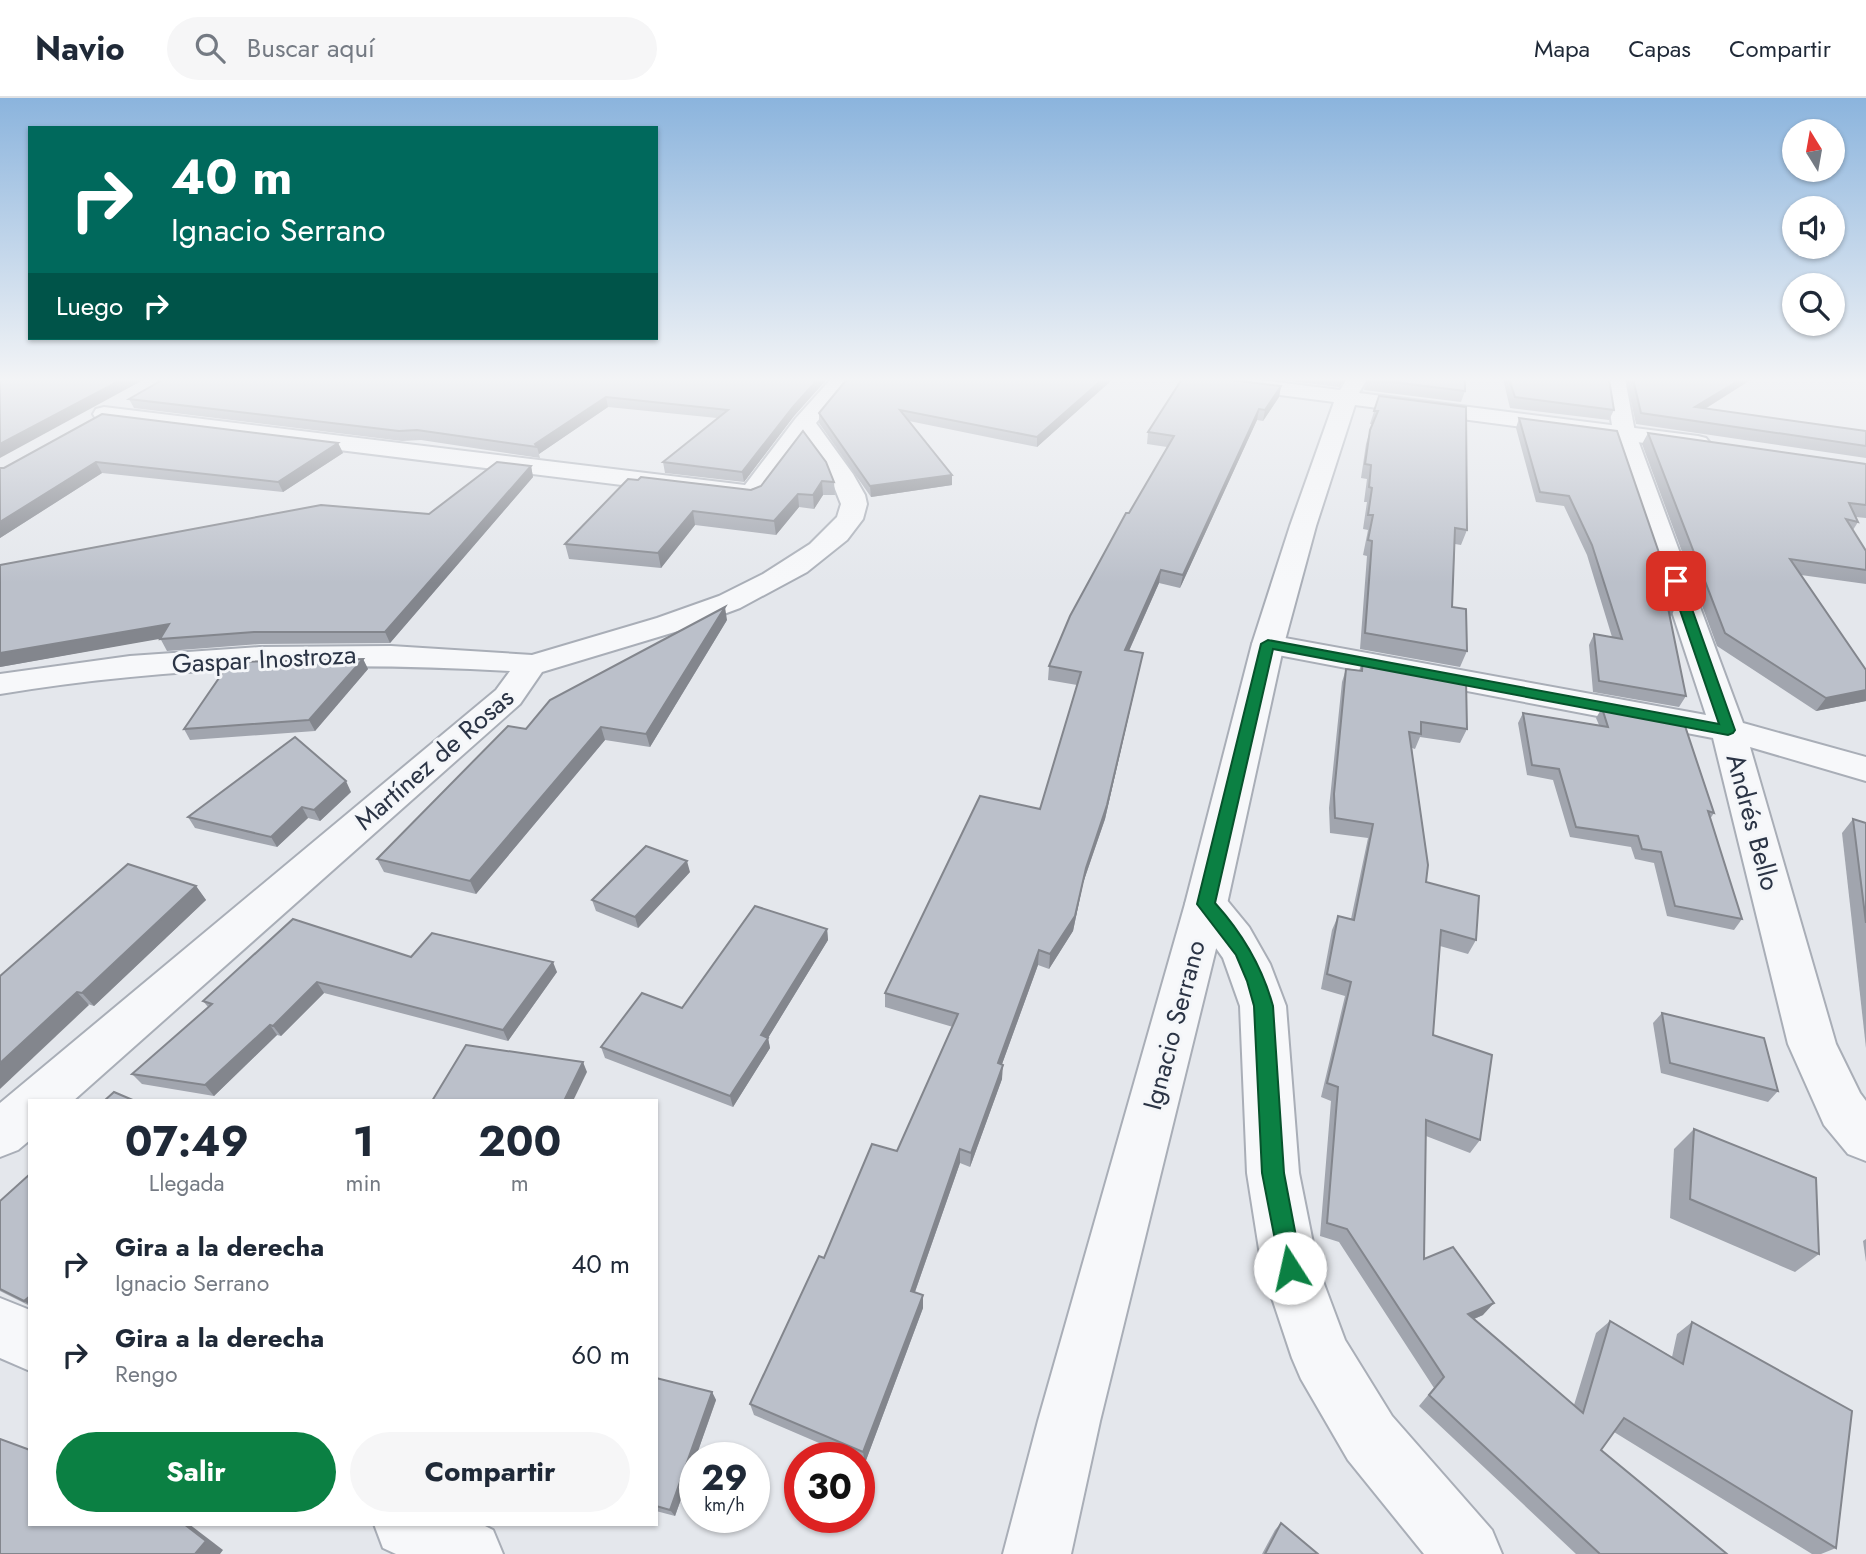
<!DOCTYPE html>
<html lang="es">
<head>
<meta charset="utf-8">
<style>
  body { margin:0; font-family:Jost,sans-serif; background:#f6f6f7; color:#1f2937; height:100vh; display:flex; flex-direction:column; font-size:26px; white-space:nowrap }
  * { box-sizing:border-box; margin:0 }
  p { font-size:23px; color:#747a83 }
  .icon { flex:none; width:38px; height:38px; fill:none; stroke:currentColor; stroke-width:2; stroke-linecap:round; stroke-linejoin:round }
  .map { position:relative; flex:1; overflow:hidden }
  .panel { position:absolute; left:28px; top:1001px; width:630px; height:427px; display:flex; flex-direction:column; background:#fff; border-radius:0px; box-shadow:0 2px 5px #0004 }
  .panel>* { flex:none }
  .top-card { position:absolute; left:28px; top:28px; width:630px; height:214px; border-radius:0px; box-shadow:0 2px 5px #0004; background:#00695c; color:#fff; overflow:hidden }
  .needle { width:46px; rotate:349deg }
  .fabs { position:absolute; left:1782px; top:21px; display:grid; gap:14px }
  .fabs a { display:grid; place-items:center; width:63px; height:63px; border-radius:50%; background:#fff; box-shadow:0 2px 5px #0004; font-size:35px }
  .speed { position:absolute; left:679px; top:1344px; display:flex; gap:14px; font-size:35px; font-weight:700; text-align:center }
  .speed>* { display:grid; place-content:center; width:91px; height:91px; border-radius:50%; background:#fff; box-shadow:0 2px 5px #0004; line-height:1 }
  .speed small { font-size:18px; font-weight:400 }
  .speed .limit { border:10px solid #d22; background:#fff; color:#111 }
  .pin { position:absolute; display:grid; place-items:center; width:60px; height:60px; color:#fff; margin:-30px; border-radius:14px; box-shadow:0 4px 10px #0006 }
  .me { position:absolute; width:77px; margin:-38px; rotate:350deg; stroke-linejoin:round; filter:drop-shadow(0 0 5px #0008) }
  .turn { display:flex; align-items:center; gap:24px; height:147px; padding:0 28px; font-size:32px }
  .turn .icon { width:91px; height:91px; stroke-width:2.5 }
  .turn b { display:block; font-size:49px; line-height:60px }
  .then { display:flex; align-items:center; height:66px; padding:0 28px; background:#0003; gap:14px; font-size:26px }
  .eta { display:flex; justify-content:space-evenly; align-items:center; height:119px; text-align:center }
  .eta b { font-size:42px; font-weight:700; line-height:49px }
  .button { display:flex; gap:14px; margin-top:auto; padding:14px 28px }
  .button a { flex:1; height:80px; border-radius:42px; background:#0b8043; color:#fff; font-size:28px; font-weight:700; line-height:80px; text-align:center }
  .button a+a { background:#f6f6f7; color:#1f2937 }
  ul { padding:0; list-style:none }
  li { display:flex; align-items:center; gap:21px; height:91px; padding:0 28px }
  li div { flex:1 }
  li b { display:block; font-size:26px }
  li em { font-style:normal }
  header { display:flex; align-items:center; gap:42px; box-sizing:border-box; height:98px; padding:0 35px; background:#fff; border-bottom:2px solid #e0e1e3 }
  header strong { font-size:33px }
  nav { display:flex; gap:38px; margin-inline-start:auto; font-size:24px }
  .search { width:490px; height:63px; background:#f6f6f7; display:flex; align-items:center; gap:18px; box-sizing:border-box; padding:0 24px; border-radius:38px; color:#747a83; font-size:26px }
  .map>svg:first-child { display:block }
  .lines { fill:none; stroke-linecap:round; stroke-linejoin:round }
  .minor-casing { stroke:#a9aeb7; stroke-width:4 }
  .tertiary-casing { stroke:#a9aeb7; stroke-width:4 }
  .minor { fill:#f7f8fa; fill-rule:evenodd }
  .tertiary { fill:#f7f8fa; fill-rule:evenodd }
  .wall { fill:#a1a5ae }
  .shaded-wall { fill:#83868d }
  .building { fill:#bbc0ca; stroke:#83868d; stroke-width:2 }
  .route { fill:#0b8043; stroke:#07532c; stroke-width:2 }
  .labels { text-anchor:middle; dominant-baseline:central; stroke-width:6; stroke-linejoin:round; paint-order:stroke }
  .street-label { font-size:26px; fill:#2b3445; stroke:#f4f6f9 }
</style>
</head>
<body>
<header>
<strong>Navio</strong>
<div class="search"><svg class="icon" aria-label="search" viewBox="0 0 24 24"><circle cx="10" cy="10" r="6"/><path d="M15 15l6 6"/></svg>Buscar aquí</div>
<nav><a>Mapa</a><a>Capas</a><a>Compartir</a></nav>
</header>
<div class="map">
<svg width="1866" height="1456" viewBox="0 0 1866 1456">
  <rect width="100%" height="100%" fill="#e4e7ec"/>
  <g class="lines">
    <g class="minor-casing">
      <g id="minor">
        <path d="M 831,281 L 852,281 L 816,325 L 853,376 L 865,397 L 867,406 L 863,421 L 847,442 L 807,474 L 740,510 L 678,533 L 542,574 L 520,606 L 73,1003 L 30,1003 L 30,1042 L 18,1052 L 0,1059 L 0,1005 L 496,592 L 510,573 C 338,563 170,568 0,596 L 0,576 L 130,558 L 260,549 L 391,548 L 532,557 L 657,520 L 719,498 L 763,476 L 810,446 L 837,419 L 841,406 L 829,376 L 804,341 L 761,400 L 752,403 L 104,323 L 96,321 L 93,316 L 96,311 L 104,309 L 745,387 L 796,320 Z"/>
        <polygon points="1605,281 1625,281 1635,334 1743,625 1866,659 1866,683 1750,649 1836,946 1860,995 1866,1003 1866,1063 1848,1056 1824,1027 1788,946 1713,640 1268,555 1257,553 1252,546 1257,539 1268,537 1706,617 1613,334"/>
        <polygon points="1206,791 1221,795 1249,829 1270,866 1286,908 1299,1075 1318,1170 1345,1242 1392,1318 1492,1432 1502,1456 1424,1456 1348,1362 1301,1281 1292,1260 1262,1170 1247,1075 1240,908 1223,860 1185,806 1191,795"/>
        <polygon points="0,1200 30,1212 30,1273 0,1260"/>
        <polygon points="374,1426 481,1426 493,1432 503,1456 396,1456 383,1450"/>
      </g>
    </g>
    <g class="tertiary-casing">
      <polygon id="tertiary" points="1193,281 1251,281 1340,292 1347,281 1367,281 1359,295 1698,338 1706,340 1710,345 1706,350 1698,352 1355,307 1316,428 1284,546 1227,806 1100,1323 1071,1456 1003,1456 1038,1323 1185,806 1252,546 1290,428 1334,304 1203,287 1196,285"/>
    </g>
    <use href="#minor" class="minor"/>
    <use href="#tertiary" class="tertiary"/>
  </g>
  <g class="wall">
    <polygon points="164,281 827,281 794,318 744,384 665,375 663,364 717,320 608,309 539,356 540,360 421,342 402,343 134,310 129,301"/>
    <polygon points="847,281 1113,281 1037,349 909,323 952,387 871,399 819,325 819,315"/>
    <polygon points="1273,281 1345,281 1339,289"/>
    <polygon points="1367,281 1465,293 1461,304 1364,292"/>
    <polygon points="1503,281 1609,281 1614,312 1609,322 1510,310"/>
    <polygon points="1626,281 1752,281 1705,311 1866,333 1866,360 1636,326"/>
    <polygon points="1281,288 1279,299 1263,323 1257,322 1180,490 1159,485 1129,553 1140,569 1105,721 1083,785 1073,833 1049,871 1038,867 1002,966 1002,981 970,1069 960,1065 915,1194 923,1210 865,1365 859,1362 859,1360 854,1360 754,1317 750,1306 824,1160 897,1053 953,929 885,909 885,895 1040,711 1077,587 1048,582 1049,568 1129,415 1167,349 1147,346 1148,334"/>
    <polygon points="1379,298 1467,432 1461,447 1455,446 1452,509 1467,553 1460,569 1360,551 1367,458 1363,457 1368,432 1363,431 1367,404 1364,404 1367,381 1361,380 1366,346 1372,326 1370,326"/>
    <polygon points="1519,320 1677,507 1671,518 1669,517 1686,598 1679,609 1593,594 1589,547 1594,536 1612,539 1587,457 1564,408 1536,404 1516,330"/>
    <polygon points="803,333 834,384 835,397 823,397 814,411 799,409 776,437 695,427 661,470 569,461 565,446 761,388"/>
    <polygon points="1648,335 1866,366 1866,420 1856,419 1858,424 1853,432 1866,453 1866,486 1801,477 1866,572 1866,603 1816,613 1717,548 1642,346"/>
    <polygon points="338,345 343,355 283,394 102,375 0,440 0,370"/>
    <polygon points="531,368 533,379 390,545 260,546 167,553 160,540 0,569 0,467 429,416"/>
    <polygon points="727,522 650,649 605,642 476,796 384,774 377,761 526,631"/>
    <polygon points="363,561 368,571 315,633 190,642 184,631"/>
    <polygon points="1363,561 1467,631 1460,645 1420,639 1415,651 1412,650 1426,784 1476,842 1468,856 1440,848 1433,937 1480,1042 1470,1055 1426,1038 1424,1161 1483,1217 1474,1221 1574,1307 1596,1235 1610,1223 1672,1259 1677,1236 1692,1224 1836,1450 1821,1456 1812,1456 1614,1334 1601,1352 1727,1456 1576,1456 1419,1308 1434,1290 1339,1144 1320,1138 1331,1003 1321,999 1345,898 1321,891 1332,832 1338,818 1351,821 1368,740 1330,735 1329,710 1342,584 1346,571 1359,573"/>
    <polygon points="1602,610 1714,715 1710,721 1742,821 1734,832 1667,818 1654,765 1635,761 1631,749 1570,739 1553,682 1527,677 1518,625 1523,615 1599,627 1596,620"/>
    <polygon points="351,694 320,723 308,720 277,749 195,730 188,719"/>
    <polygon points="1853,721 1866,725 1866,950 1842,735"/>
    <polygon points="690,774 638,830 596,813 592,802"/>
    <polygon points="196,788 206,802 94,908 0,878"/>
    <polygon points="827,831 828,842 768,940 770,950 733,1009 605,960 601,949 682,910"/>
    <polygon points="411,859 557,874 508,943 324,895 281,938 277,937 214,998 142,986 132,976 208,909 203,903"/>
    <polygon points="1662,915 1778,993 1768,1004 1661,975 1653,925"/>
    <polygon points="1694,1031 1819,1156 1795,1174 1670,1120 1674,1051"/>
    <polygon points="30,1076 30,1208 0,1193 0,1103"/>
    <polygon points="1866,1141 1866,1164 1863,1143"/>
    <polygon points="656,1280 712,1294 716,1302 675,1418 656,1413"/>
    <polygon points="1281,1425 1318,1456 1262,1456 1275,1432"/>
  </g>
  <g class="shaded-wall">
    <polygon points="123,281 145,281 0,360 0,346"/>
    <polygon points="818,281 827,281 794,318 744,384 742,374 793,309"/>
    <polygon points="1103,281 1113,281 1037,349 1037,339"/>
    <polygon points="1341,281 1345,281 1339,289"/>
    <polygon points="1741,281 1752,281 1690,320 1695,309"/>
    <polygon points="1281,288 1279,299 1263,323 1265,312"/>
    <polygon points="606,299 608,309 539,356 537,349 535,346"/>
    <polygon points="1259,311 1257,322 1180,490 1183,477"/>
    <polygon points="338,345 343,355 283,394 278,384"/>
    <polygon points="96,364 102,375 0,440 0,424"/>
    <polygon points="531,368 533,379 390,545 385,534"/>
    <polygon points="952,377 952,387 871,399 870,388"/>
    <polygon points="822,383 823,397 814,411 813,397"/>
    <polygon points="798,396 799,409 776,437 774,423"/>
    <polygon points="693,413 695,427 661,470 658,455"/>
    <polygon points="1161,472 1159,485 1123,566 1125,552"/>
    <polygon points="725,509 727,522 650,649 646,636"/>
    <polygon points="169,526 176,538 0,569 0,555"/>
    <polygon points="1143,555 1105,721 1083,785 1073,833 1049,871 1050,856"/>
    <polygon points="363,561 368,571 315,633 309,622"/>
    <polygon points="1866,592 1866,603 1816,613 1826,600"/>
    <polygon points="601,629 605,642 476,796 470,783"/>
    <polygon points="346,683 351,694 320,723 314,712"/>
    <polygon points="302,709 308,720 277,749 271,739"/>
    <polygon points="687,763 690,774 638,830 635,819"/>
    <polygon points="196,788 206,802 94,908 82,895"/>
    <polygon points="827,831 828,842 768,940 770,950 733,1009 730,998 761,937"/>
    <polygon points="1039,852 1038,867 997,980 998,965"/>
    <polygon points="553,864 557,874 508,943 503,932"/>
    <polygon points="317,884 324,895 281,938 273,928"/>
    <polygon points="77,894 89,907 0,991 0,965"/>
    <polygon points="270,927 277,937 214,998 205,987"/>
    <polygon points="583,964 587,974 573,1003 564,1003"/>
    <polygon points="1003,967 1002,981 970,1069 971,1055"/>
    <polygon points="960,1051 960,1065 911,1205 911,1193"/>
    <polygon points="923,1197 923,1210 865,1365 863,1354"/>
    <polygon points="30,1198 30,1207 24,1203"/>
    <polygon points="1494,1205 1483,1217 1457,1228 1468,1216"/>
    <polygon points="712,1294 716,1302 675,1418 670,1412"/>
    <polygon points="184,1426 189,1426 223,1452 220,1456 195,1456"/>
  </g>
  <g class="building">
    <polygon points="0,281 123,281 0,346"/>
    <polygon points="164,281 818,281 793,309 742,374 663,364 728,312 606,299 535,346 537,349 417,332 399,333 129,301"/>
    <polygon points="847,281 1103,281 1037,339 900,312 952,377 870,388 819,315"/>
    <polygon points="1182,281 1224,281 1281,288 1265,312 1259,311 1183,477 1161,472 1125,552 1143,555 1107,707 1086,770 1075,818 1050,856 1039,852 998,965 1003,967 971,1055 960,1051 911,1193 923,1197 863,1354 750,1306 819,1158 824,1160 872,1046 897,1053 958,916 885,895 980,698 1040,711 1081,574 1049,568 1070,518 1126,415 1129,415 1174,338 1148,334"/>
    <polygon points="1369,281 1465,281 1465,293"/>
    <polygon points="1509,281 1609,281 1614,312 1515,299"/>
    <polygon points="1633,281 1741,281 1695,309 1866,333 1866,348 1641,315"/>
    <polygon points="1379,298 1466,309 1467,432 1455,430 1452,509 1466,511 1467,553 1365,535 1372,443 1368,442 1373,417 1368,417 1372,390 1369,389 1371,367 1365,366 1370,332 1378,313 1374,313"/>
    <polygon points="102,316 338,345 278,384 96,364 0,424 0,370 4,370"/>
    <polygon points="1519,320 1617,333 1677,507 1666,500 1686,598 1599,583 1594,536 1622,541 1592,447 1569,398 1540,394"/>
    <polygon points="803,333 826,364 834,384 822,383 813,397 798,396 774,423 693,413 658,455 565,446 628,381 638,382 641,379 751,392 761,388"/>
    <polygon points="1648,335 1866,366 1866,407 1849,405 1858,424 1846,421 1866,453 1866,472 1790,461 1866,572 1866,592 1826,600 1725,535"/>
    <polygon points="497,364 531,368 385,534 254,534 160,541 169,526 0,555 0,467 321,407 429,416"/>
    <polygon points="725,509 646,636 601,629 470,783 377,761 508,628 526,631 550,602"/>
    <polygon points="363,561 309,622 184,631 230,564"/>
    <polygon points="1363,561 1466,581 1467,631 1421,624 1421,636 1409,634 1428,767 1426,784 1479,798 1476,842 1441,832 1433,937 1492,957 1480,1042 1426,1022 1424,1161 1453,1149 1494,1205 1468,1216 1583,1315 1610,1223 1683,1266 1692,1224 1852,1313 1836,1450 1624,1320 1601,1352 1727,1456 1600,1456 1429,1297 1444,1279 1347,1131 1327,1125 1338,989 1327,985 1351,884 1327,876 1338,818 1354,822 1373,726 1335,720 1334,696 1346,571 1362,573"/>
    <polygon points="1602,610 1684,625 1714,715 1708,713 1742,821 1675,808 1661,754 1642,751 1638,738 1576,729 1559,671 1532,667 1523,615 1608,629"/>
    <polygon points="295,639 346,683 314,712 302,709 271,739 188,719"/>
    <polygon points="1853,721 1866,725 1866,825"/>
    <polygon points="646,748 687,763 635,819 592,802"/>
    <polygon points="128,766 196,788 82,895 77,894 0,965 0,878"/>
    <polygon points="755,808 827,831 761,937 768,940 730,998 601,949 642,895 682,910"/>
    <polygon points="293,821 411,859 432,835 553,864 503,932 317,884 273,928 270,927 205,987 132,976 212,906 203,903"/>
    <polygon points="1662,915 1764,940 1778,993 1670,965"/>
    <polygon points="466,947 583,964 564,1003 432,1003"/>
    <polygon points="114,994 135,1003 104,1003"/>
    <polygon points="1694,1031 1816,1080 1819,1156 1690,1101"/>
    <polygon points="30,1076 30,1198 24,1203 0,1191 0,1103"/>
    <polygon points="656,1280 712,1294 670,1412 656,1408"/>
    <polygon points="0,1341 30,1352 30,1426 184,1426 206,1443 195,1456 0,1456"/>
    <polygon points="1281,1425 1318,1456 1265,1456"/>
  </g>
  <linearGradient id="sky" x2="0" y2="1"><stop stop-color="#8bb4dd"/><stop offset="0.58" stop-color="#f3f4f6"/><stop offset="1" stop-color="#f3f4f6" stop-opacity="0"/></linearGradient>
  <rect width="1866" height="485" fill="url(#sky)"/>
  <path class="route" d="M 1676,480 L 1682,483 L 1735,632 L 1733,635 L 1728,637 L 1273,551 L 1215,805 C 1243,836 1262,868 1273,908 L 1284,1075 L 1302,1170 L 1299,1178 L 1290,1182 L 1282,1178 L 1262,1075 L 1254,908 L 1247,883 L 1236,857 L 1197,806 L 1261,546 L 1268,542 L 1719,626 L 1670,483 Z"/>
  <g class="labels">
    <g class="street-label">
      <text transform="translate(264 561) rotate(-3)">Gaspar Inostroza</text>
      <text transform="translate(434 661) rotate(-41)">Martínez de Rosas</text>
      <text transform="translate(1753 724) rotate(75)">Andrés Bello</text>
      <text transform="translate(1174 927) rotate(-75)">Ignacio Serrano</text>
    </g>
  </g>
</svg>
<div class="fabs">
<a><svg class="needle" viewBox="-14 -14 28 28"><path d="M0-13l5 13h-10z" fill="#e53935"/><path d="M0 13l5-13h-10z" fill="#747a83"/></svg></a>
<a><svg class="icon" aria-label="sound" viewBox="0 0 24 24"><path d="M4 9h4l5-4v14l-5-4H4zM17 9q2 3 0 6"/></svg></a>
<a><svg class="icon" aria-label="search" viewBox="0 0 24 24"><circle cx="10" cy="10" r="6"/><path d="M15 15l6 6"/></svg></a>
</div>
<div class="speed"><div>29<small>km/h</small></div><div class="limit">30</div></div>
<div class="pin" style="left:1676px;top:483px;background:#d93025"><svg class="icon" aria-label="arrive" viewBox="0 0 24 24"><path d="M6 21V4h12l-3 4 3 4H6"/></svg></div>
<svg class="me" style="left:1290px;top:1170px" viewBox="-20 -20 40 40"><circle r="19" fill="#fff"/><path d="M0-13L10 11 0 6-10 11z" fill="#0b8043"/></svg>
<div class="top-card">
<div class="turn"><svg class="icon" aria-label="right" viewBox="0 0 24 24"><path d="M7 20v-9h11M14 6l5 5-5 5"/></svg><div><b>40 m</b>Ignacio Serrano</div></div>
<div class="then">Luego<svg class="icon" aria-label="right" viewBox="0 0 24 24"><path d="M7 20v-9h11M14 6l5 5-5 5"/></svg></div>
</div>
<section class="panel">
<div class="eta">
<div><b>07:49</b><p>Llegada</p></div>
<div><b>1</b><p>min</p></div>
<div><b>200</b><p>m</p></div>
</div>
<ul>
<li><svg class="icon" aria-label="right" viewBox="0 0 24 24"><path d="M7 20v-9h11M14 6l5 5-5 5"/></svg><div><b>Gira a la derecha</b><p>Ignacio Serrano</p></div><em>40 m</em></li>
<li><svg class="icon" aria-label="right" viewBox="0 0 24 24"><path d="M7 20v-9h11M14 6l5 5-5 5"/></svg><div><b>Gira a la derecha</b><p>Rengo</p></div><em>60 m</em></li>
</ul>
<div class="button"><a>Salir</a><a>Compartir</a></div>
</section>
</div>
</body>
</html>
